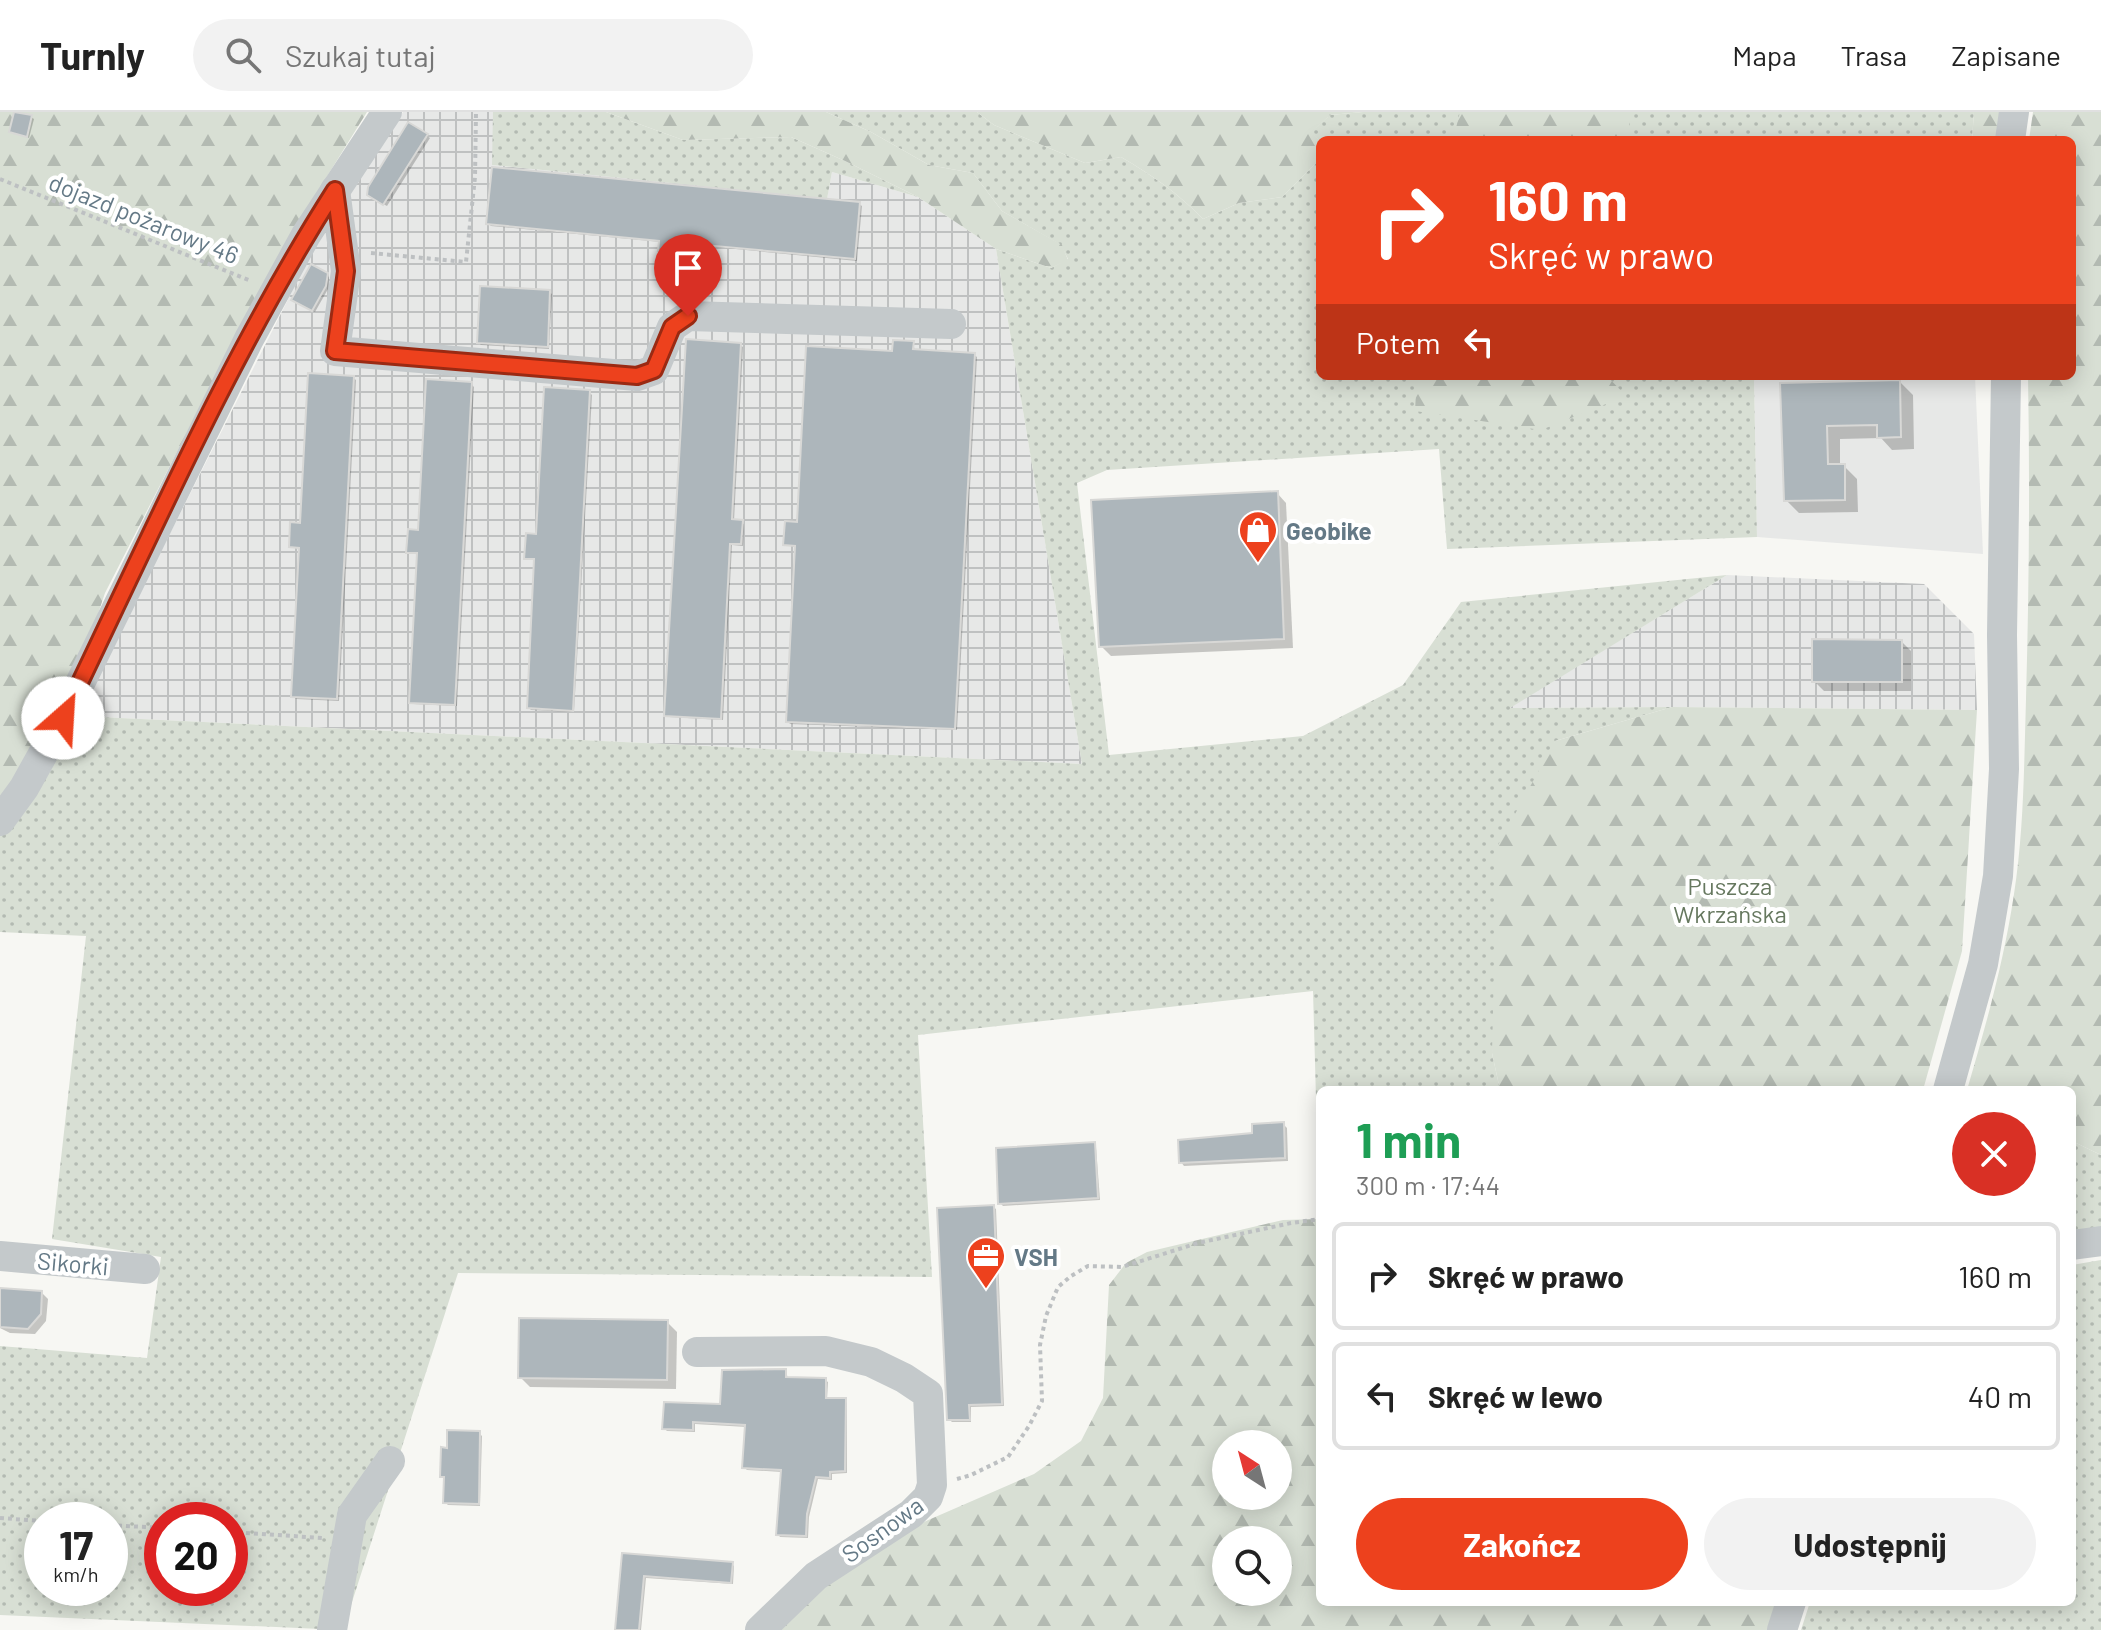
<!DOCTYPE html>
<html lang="pl">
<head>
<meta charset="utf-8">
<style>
  body { margin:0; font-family:Barlow,sans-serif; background:#f2f2f2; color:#222; height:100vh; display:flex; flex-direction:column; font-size:30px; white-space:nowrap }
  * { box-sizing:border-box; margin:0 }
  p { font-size:26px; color:#767676 }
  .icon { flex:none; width:44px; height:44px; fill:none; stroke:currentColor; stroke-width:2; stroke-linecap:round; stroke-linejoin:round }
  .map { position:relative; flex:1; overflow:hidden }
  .side { position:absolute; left:1316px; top:974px; width:760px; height:520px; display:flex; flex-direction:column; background:#fff; border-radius:12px; box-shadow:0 4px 20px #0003 }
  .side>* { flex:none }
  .hud { position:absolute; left:1316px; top:24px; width:760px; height:244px; border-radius:12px; box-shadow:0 4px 20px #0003; background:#ed411d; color:#fff; overflow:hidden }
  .needle { width:52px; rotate:324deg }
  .controls { position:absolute; left:1212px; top:1318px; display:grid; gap:16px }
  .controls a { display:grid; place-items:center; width:80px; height:80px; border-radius:50%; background:#fff; box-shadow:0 4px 20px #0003; font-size:40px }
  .speed { position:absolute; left:24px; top:1390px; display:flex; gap:16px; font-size:40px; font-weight:700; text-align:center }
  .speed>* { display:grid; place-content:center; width:104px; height:104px; border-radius:50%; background:#fff; box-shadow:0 4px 20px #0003; line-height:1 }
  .speed small { font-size:20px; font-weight:400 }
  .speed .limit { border:12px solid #d22; background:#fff; color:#111 }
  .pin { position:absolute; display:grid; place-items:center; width:68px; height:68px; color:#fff; margin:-82px -34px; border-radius:50% 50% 50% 0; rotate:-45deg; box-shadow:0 0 8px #0007 }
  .pin .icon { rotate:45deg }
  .me { position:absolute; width:88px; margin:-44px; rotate:26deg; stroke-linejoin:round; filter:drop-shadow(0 0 6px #0008) }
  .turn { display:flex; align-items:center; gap:28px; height:168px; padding:0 40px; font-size:36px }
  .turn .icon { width:104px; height:104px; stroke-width:2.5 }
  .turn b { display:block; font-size:56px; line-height:68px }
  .then { display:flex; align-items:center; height:76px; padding:0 40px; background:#0003; gap:16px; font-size:30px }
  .round { display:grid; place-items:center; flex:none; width:84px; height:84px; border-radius:42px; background:#f2f2f2 }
  .headline { display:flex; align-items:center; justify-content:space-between; height:136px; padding:0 40px }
  h1 { font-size:48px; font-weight:700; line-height:60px; color:#1e9e55 }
  .action { display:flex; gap:16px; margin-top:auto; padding:16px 40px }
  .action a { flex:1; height:92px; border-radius:48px; background:#ed411d; color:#fff; font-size:32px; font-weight:700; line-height:92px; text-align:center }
  .action a+a { background:#f2f2f2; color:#222 }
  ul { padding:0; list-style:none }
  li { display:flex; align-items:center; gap:24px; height:108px; margin:0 16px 12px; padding:0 24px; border:4px solid #e0e0e0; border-radius:12px }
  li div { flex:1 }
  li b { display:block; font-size:30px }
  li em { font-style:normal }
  header { display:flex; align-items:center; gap:48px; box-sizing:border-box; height:112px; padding:0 40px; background:#fff; border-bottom:2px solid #e0e0e0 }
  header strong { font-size:38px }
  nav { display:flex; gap:44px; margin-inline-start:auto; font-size:28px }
  .search { width:560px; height:72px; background:#f2f2f2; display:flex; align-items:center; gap:20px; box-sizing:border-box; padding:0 28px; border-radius:44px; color:#767676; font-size:30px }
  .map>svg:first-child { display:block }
  .built { fill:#e7e8e7 }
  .industrial { fill:url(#industrial-grid) }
  .grass { fill:url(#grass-dots); fill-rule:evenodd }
  .forest { fill:url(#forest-firs); fill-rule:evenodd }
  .shadow { fill:#0003 }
  .building { fill:#adb6bb; stroke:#d8d8d6; stroke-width:2 }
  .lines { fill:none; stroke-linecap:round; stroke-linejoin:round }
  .path { stroke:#bdc0c2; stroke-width:4; stroke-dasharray:4 4; stroke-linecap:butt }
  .minor { stroke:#c4c9cb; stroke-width:30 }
  .route-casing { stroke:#9a2a13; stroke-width:20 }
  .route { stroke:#ed411d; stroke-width:14 }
  .labels { text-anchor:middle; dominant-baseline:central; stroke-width:8; stroke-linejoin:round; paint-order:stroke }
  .street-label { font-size:24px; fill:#647986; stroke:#fff }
  .poi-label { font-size:24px; font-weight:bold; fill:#647986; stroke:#fff; text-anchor:start }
  .park-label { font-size:24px; fill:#66785f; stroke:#fff }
</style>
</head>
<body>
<header>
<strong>Turnly</strong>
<div class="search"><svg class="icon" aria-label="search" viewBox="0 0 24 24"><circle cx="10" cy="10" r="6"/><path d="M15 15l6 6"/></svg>Szukaj tutaj</div>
<nav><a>Mapa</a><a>Trasa</a><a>Zapisane</a></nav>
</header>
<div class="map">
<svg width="2101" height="1518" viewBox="0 0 2101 1518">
  <defs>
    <pattern id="industrial-grid" width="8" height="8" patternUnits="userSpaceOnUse" patternTransform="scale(2)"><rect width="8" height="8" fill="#e7e8e7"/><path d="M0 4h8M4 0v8" fill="none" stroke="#bfc1c1"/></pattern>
    <pattern id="grass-dots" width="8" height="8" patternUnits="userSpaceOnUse" patternTransform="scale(2)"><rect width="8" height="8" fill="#d8dfd4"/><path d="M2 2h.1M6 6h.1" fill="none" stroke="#b3bab2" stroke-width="1.8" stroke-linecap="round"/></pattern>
    <pattern id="forest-firs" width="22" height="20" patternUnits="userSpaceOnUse" patternTransform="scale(2)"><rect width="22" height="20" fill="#d8dfd4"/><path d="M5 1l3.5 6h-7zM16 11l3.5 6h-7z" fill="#b3bab2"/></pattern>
  </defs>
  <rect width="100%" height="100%" fill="#f7f7f3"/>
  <polygon class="built" points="1754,264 1975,264 1983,442 1757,425"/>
  <g class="industrial">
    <polygon points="403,0 493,0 493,53 827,86 832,60 918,85 996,137 1082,652 78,604 309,146 348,81"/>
    <polygon points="1727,463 1924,472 1974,522 1977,598 1672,595 1509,596"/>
  </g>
  <g class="grass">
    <polygon points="493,0 606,0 683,28 791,25 845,49 918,85 832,60 827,87 492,53"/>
    <path d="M 826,0 L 977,0 L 994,13 L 1085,51 L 1121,45 C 1152,63 1178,81 1203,107 L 1239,91 L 1282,85 L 1320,47 L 1320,264 L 1754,264 L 1757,425 L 1447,437 L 1439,337 L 1107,358 L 1077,371 L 1109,643 L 1303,624 L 1403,573 L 1461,490 L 1727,463 L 1510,596 L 1672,595 L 1555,629 L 1492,941 L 1500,978 L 1320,978 L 1319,1094 L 1313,879 L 918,923 L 932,1165 L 458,1161 L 343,1518 L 0,1503 L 0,1234 L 147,1246 L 161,1145 L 52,1127 L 86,824 L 0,820 L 0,710 L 78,604 L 1082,652 L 996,137 L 1051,156 L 1068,147 L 1061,133 L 1002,99 L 973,61 L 929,53 L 871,20 ZM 42,1408 L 110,1408 L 110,1476 L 42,1476 ZM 162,1408 L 230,1408 L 230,1476 L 162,1476 Z"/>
    <polygon points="1363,0 1974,0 1972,28 1320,29 1311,20 1330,3"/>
    <polygon points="2072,1029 2101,1043 2101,1115 2072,1120"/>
    <polygon points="2101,1148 2101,1518 1801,1518 1810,1490 2072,1490 2072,1153"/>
  </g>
  <g class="forest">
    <polygon points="0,0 367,0 298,111 203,289 105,481 63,606 0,710"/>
    <polygon points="606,0 826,0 871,20 929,53 973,61 1002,99 1062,133 1068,148 1051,156 996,137 918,85 845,49 791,25 683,28"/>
    <path d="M 977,0 L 1363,0 L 1330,3 L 1312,20 L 1320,29 L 1320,47 L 1282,85 L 1239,91 L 1203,107 C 1178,81 1152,63 1121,45 L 1085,51 L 994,13 Z"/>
    <polygon points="1460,0 1632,0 1626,28 1453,28"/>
    <polygon points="1974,0 2002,0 1998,28 1972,28"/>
    <path d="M 2033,0 L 2101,0 L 2101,1043 L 2072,1029 L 2072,978 L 1967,978 C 1986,913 2004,849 2014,782 C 2024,718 2024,652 2026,587 C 2029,479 2030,372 2028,264 L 2072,264 L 2072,28 L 2029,28 Z"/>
    <polygon points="1417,264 1607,264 1626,284 1541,318 1415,299"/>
    <polygon points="1672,595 1977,598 1962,839 1923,978 1500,978 1492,941 1497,735 1555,629"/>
    <path d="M 1320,1107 L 1320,1490 L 1776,1490 L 1767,1518 L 775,1518 L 794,1496 L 910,1416 L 1034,1362 L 1081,1329 L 1103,1286 L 1109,1173 L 1126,1151 L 1147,1140 L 1283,1108 ZM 1226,1332 L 1278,1332 L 1278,1384 L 1226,1384 ZM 1226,1428 L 1278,1428 L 1278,1480 L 1226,1480 Z"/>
  </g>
  <g class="shadow">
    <polygon points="31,5 34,7 29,26 11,19"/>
    <polygon points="409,12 430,26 387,94 372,86"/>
    <polygon points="859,92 862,94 857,149 684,132 683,142 663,140 660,138 661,130 491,114 488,111"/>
    <polygon points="326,162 329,165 328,177 315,200 296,190"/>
    <polygon points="549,180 552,182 549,237 481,233 479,231"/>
    <polygon points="913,231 915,239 974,243 977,245 957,618 790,612 788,609 797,436 785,432 894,241"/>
    <polygon points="740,233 743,235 734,409 744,412 743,434 732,433 723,608 669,605 667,603"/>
    <polygon points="353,266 356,268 339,589 296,587 293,584 301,437 291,434 302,413"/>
    <polygon points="1900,270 1913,283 1914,337 1892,338 1881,326 1840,327 1840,354 1844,354 1857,367 1858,400 1799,401 1786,388 1783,273"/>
    <polygon points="471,272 474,275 457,594 413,592 411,590 419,443 408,440 420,420"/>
    <polygon points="589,280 592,283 574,600 531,598 529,596 536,449 526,446 538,424"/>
    <polygon points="1277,381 1286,391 1293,536 1111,544 1101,534"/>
    <polygon points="1902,530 1911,539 1911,579 1824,579 1814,569"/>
    <polygon points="1283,1012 1287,1016 1288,1049 1184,1054 1181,1050"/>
    <polygon points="1094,1032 1096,1035 1100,1088 1003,1094 1000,1091"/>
    <polygon points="993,1095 996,1097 1004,1294 971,1295 971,1310 952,1310 949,1307"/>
    <polygon points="0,1178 42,1181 48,1187 46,1209 35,1222 10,1221 0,1216"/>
    <polygon points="667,1210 677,1220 676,1277 530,1275 520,1265"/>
    <polygon points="786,1259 788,1267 825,1268 828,1270 827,1288 845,1288 847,1291 847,1361 832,1362 832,1368 818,1367 809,1405 808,1426 780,1425 778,1422 782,1360 747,1358 744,1355 747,1315 695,1312 695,1320 667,1319 664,1316 722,1294"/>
    <polygon points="479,1321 482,1324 480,1394 448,1393 445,1390 445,1366 442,1364 448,1338"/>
    <polygon points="624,1443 732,1452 734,1454 733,1472 646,1466 641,1518 617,1518"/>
  </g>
  <g class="building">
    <polygon points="14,0 32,3 27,25 9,20"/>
    <polygon points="408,10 428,22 383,93 367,83 368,75"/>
    <polygon points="492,55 860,90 855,147 682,131 681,141 658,139 659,129 486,112"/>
    <polygon points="311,152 328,161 326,174 312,199 291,188"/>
    <polygon points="480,174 550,178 548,235 477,231"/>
    <polygon points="686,227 741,231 732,407 743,408 741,432 730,432 721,607 664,604"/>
    <polygon points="893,228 914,229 913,237 975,241 955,617 786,610 795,434 783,433 785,409 797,410 806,234 892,239"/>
    <polygon points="308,261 354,264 337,587 291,585 299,436 289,435 290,410 300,411"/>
    <polygon points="426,267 472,270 455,593 409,591 417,441 406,441 408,417 418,418"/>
    <polygon points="1900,268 1901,325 1877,326 1877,313 1827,314 1828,352 1845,352 1845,388 1784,389 1780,271"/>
    <polygon points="544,275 590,278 573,599 527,596 534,447 524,447 526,421 536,422"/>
    <polygon points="1278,379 1284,527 1099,535 1091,388"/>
    <polygon points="1812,527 1902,528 1902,570 1812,570"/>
    <polygon points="1284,1010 1285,1046 1179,1051 1178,1028 1252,1021 1252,1012"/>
    <polygon points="1095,1030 1098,1086 998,1092 996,1036"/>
    <polygon points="994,1093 1002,1292 969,1293 970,1308 947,1308 937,1096"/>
    <polygon points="0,1176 42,1179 41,1202 28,1217 0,1215"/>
    <polygon points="519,1206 668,1208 667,1268 518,1266"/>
    <polygon points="786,1257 786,1265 826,1266 826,1286 846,1286 845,1359 830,1360 830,1366 816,1365 807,1402 806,1424 776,1423 781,1358 742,1356 745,1313 693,1310 693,1318 662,1317 664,1290 720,1292 722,1258"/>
    <polygon points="447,1318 480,1319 479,1392 443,1391 444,1365 440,1365 441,1335 447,1336"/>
    <polygon points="622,1441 733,1450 731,1471 644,1464 639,1518 615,1518"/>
  </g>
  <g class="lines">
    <g class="path">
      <polyline points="0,67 251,169"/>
      <polyline points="371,141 466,150 475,65 476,0"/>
      <polyline points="957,1367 971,1363 1008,1345 1029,1314 1042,1289 1040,1233 1046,1204 1058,1175 1071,1164 1088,1154 1122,1155 1198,1131 1291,1111 1320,1107"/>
      <polyline points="0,1406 42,1409"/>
      <polyline points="110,1413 162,1416"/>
      <polyline points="230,1420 323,1426"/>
    </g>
    <g class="minor">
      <polyline points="2010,28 2014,0"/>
      <polyline points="335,78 346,159 335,239 637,264 654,258 672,215 688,204 951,212"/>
      <polyline points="0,709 24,676 63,606 249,227 306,123 387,0"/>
      <polyline points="1948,978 1983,852 1998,764 2004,657 2002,523 2006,264"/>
      <polyline points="2072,1133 2101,1129"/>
      <polyline points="0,1144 145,1157"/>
      <polyline points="697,1240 826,1239 871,1250 904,1266 928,1282 932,1373 928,1385 911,1402 816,1464 760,1518"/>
      <polyline points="332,1518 352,1403 390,1349"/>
      <polyline points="1782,1518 1791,1490"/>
    </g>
  </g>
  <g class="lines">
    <g class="route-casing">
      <path id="route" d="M 63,606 C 149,428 229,244 335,78 L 346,159 L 335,239 L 637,264 L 654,258 L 672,215 L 688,204"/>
    </g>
    <use href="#route" class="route"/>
  </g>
  <defs>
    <g id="shop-pin" transform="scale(2)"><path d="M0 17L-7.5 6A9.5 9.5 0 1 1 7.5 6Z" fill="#ed411d" stroke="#fff"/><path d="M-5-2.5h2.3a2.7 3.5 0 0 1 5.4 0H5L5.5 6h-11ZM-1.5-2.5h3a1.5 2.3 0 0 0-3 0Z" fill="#fff"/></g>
    <g id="office-pin" transform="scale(2)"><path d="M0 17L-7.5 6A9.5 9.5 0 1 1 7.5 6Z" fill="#ed411d" stroke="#fff"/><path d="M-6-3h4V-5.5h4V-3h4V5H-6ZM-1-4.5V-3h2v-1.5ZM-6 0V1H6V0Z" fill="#fff"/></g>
  </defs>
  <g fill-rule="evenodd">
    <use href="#shop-pin" x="1258" y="418"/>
    <use href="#office-pin" x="986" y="1144"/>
  </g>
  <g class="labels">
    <g class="street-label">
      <text transform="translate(144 106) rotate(22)">dojazd pożarowy 46</text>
      <text transform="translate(73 1151) rotate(5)">Sikorki</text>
      <text transform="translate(882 1417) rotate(-36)">Sosnowa</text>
    </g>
    <g class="poi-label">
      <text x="1286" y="418">Geobike</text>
      <text x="1014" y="1144">VSH</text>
    </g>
    <g class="park-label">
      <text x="1730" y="773">Puszcza<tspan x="1730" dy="28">Wkrzańska</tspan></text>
    </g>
  </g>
</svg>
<div class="controls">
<a><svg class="needle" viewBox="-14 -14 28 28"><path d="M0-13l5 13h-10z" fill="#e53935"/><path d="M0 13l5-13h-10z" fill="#767676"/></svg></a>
<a><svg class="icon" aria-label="search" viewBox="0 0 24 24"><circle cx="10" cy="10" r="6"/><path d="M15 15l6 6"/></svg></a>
</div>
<div class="speed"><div>17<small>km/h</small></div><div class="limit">20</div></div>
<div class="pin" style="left:688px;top:204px;background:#d93025"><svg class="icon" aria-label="arrive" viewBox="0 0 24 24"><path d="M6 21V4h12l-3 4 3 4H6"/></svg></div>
<svg class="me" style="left:63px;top:606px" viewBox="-20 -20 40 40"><circle r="19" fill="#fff"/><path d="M0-13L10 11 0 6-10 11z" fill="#ed411d"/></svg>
<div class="hud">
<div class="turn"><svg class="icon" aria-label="right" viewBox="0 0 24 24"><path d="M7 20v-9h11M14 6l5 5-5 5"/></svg><div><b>160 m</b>Skręć w prawo</div></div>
<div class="then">Potem<svg class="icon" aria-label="left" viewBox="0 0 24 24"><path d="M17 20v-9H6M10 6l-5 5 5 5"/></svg></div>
</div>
<section class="side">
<div class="headline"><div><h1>1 min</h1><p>300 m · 17:44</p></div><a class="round" style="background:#d93025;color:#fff"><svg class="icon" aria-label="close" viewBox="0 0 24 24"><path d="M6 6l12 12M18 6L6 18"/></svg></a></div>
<ul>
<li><svg class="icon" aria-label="right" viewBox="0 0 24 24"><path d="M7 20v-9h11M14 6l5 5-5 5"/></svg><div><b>Skręć w prawo</b></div><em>160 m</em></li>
<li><svg class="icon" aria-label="left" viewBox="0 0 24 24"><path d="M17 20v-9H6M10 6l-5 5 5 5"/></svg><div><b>Skręć w lewo</b></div><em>40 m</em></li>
</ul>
<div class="action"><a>Zakończ</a><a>Udostępnij</a></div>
</section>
</div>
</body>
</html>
